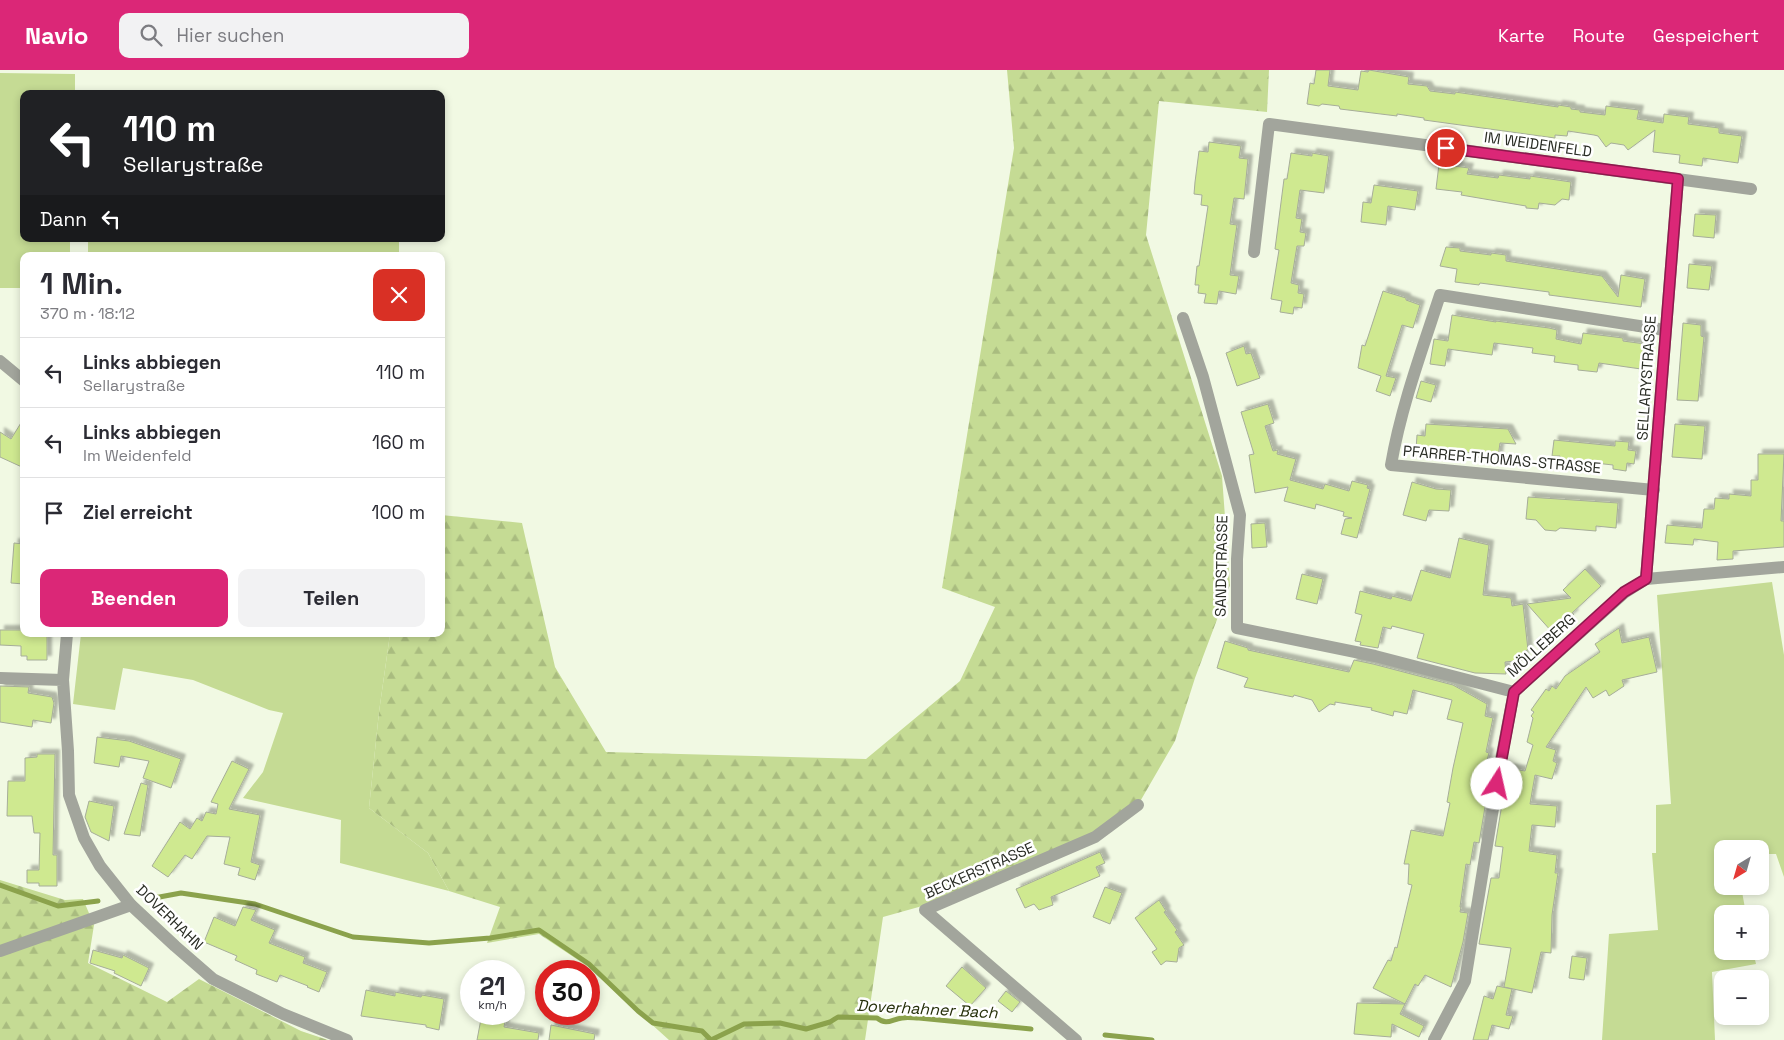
<!DOCTYPE html>
<html lang="de">
<head>
<meta charset="utf-8">
<style>
  body { margin:0; font-family:"Space Grotesk",sans-serif; background:#f2f2f3; color:#2b2b33; height:100vh; display:flex; flex-direction:column; font-size:19px; white-space:nowrap }
  * { box-sizing:border-box; margin:0 }
  p { font-size:16px; color:#7c7c81 }
  .icon { flex:none; width:28px; height:28px; fill:none; stroke:currentColor; stroke-width:2; stroke-linecap:round; stroke-linejoin:round }
  .map { position:relative; flex:1; overflow:hidden }
  .drawer { position:absolute; left:20px; top:182px; width:425px; height:385px; display:flex; flex-direction:column; background:#fff; border-radius:10px; box-shadow:0 2px 8px #0003 }
  .drawer>* { flex:none }
  .banner { position:absolute; left:20px; top:20px; width:425px; height:152px; border-radius:10px; box-shadow:0 2px 8px #0003; background:#202124; color:#fff; overflow:hidden }
  .needle { width:32px; rotate:217deg }
  .buttons { position:absolute; left:1714px; top:770px; display:grid; gap:10px }
  .buttons a { display:grid; place-items:center; width:55px; height:55px; border-radius:10px; background:#fff; box-shadow:0 2px 8px #0003; font-size:25px }
  .speed { position:absolute; left:460px; top:890px; display:flex; gap:10px; font-size:25px; font-weight:700; text-align:center }
  .speed>* { display:grid; place-content:center; width:65px; height:65px; border-radius:50%; background:#fff; box-shadow:0 2px 8px #0003; line-height:1 }
  .speed small { font-size:12px; font-weight:400 }
  .speed .limit { border:8px solid #d22; background:#fff; color:#111 }
  .pin { position:absolute; display:grid; place-items:center; width:42px; height:42px; color:#fff; margin:-21px; border:2px solid #fff; border-radius:50%; box-shadow:0 1px 5px #0007 }
  .me { position:absolute; width:55px; margin:-28px; rotate:10deg; stroke-linejoin:round; filter:drop-shadow(0 0 4px #0008) }
  .turn { display:flex; align-items:center; gap:18px; height:105px; padding:0 20px; font-size:22px }
  .turn .icon { width:65px; height:65px; stroke-width:2.5 }
  .turn b { display:block; font-size:35px; line-height:42px }
  .then { display:flex; align-items:center; height:48px; padding:0 20px; background:#0003; gap:10px; font-size:19px }
  .round { display:grid; place-items:center; flex:none; width:52px; height:52px; border-radius:10px; background:#f2f2f3 }
  .head { display:flex; align-items:center; justify-content:space-between; height:85px; padding:0 20px }
  h1 { font-size:30px; font-weight:700; line-height:38px }
  .action { display:flex; gap:10px; margin-top:auto; padding:10px 20px }
  .action a { flex:1; height:58px; border-radius:10px; background:#db2777; color:#fff; font-size:20px; font-weight:700; line-height:58px; text-align:center }
  .action a+a { background:#f2f2f3; color:#2b2b33 }
  ul { padding:0; list-style:none }
  li { display:flex; align-items:center; gap:15px; height:70px; padding:0 20px; border-top:1px solid #e1e1e2 }
  li div { flex:1 }
  li b { display:block; font-size:19px }
  li em { font-style:normal }
  header { display:flex; align-items:center; gap:30px; box-sizing:border-box; height:70px; padding:0 25px; background:#db2777; color:#fff }
  header strong { font-size:24px }
  nav { display:flex; gap:28px; margin-inline-start:auto; font-size:18px }
  .search { width:350px; height:45px; background:#f2f2f3; display:flex; align-items:center; gap:12px; box-sizing:border-box; padding:0 18px; border-radius:10px; color:#7c7c81; font-size:19px }
  .map>svg:first-child { display:block }
  .green { fill:#c5db94 }
  .forest { fill:url(#forest-firs) }
  .lines { fill:none; stroke-linecap:round; stroke-linejoin:round }
  .stream { stroke:#8ba24c; stroke-width:5 }
  .building { fill:#cfe990; stroke:#a6ad99; filter:url(#shadow) }
  .minor { stroke:#a2a59c; stroke-width:12 }
  .route-casing { stroke:#8e194d; stroke-width:12 }
  .route { stroke:#db2777; stroke-width:9 }
  .labels { text-anchor:middle; dominant-baseline:central; stroke-width:5; stroke-linejoin:round; paint-order:stroke }
  .street-label { font-size:15px; fill:#292c24; stroke:#fff }
  .water-label { font-size:16px; font-style:italic; fill:#26300a; stroke:#fff }
</style>
</head>
<body>
<header>
<strong>Navio</strong>
<div class="search"><svg class="icon" aria-label="search" viewBox="0 0 24 24"><circle cx="10" cy="10" r="6"/><path d="M15 15l6 6"/></svg>Hier suchen</div>
<nav><a>Karte</a><a>Route</a><a>Gespeichert</a></nav>
</header>
<div class="map">
<svg width="1784" height="970" viewBox="0 0 1784 970">
  <defs>
    <pattern id="forest-firs" width="22" height="20" patternUnits="userSpaceOnUse" patternTransform="scale(1.25)"><rect width="22" height="20" fill="#c5db94"/><path d="M5 1l3.5 6h-7zM16 11l3.5 6h-7z" fill="#a9bc7f"/></pattern>
    <filter id="shadow"><feDropShadow dx="4.5" dy="-4.5" stdDeviation="1" flood-color="#0004"/></filter>
  </defs>
  <rect width="100%" height="100%" fill="#f1f9e3"/>
  <g class="green">
    <polygon points="0,3 75,4 75,24 24,24 24,169 70,169 70,186 24,186 24,218 0,218"/>
    <rect x="88" y="169" width="311" height="17"/>
    <polygon points="1772,512 1784,585 1784,807 1776,784 1760,784 1760,779 1722,779 1722,816 1741,816 1746,844 1722,844 1722,881 1753,881 1756,894 1712,902 1715,970 1602,970 1609,864 1658,860 1652,783 1656,783 1656,735 1671,734 1657,525"/>
    <polygon points="81,564 390,564 379,642 369,738 428,783 449,821 340,793 341,750 243,728 263,702 283,643 269,640 193,610 123,598 115,640 73,634"/>
  </g>
  <g class="forest">
    <polygon points="1007,0 1269,0 1267,42 1159,31 1146,165 1222,406 1230,515 1195,608 1175,671 1138,735 1095,767 958,826 883,847 865,970 669,970 587,896 539,864 487,873 500,837 449,821 428,783 369,738 379,642 390,564 441,564 441,445 522,453 555,597 606,682 866,689 960,611 995,537 942,518 1014,78"/>
    <polygon points="0,810 65,830 83,829 94,855 88,893 167,932 199,909 301,961 328,970 0,970"/>
  </g>
  <g class="lines">
    <g class="stream">
      <polyline points="0,815 58,836 98,831"/>
      <path d="M 154,828 L 181,823 L 255,834 L 353,867 L 429,873 L 490,868 L 539,860 L 589,894 L 638,941 L 653,953 L 702,961 L 711,970 L 744,954 L 780,953 L 806,959 L 830,952 L 838,947 L 877,948 C 887,956 892,949 902,948 C 907,947 914,948 919,948 L 1031,959"/>
      <polyline points="1105,965 1152,970"/>
    </g>
  </g>
  <g class="building">
    <polygon points="1316,0 1330,0 1328,16 1358,20 1361,1 1368,2 1369,0 1409,7 1408,14 1427,16 1430,21 1455,24 1455,22 1558,37 1558,35 1571,37 1571,39 1580,40 1580,42 1605,45 1606,36 1639,40 1637,49 1663,53 1664,44 1689,47 1688,54 1719,58 1719,63 1742,66 1738,93 1703,88 1702,96 1679,93 1680,85 1653,82 1655,60 1628,80 1624,75 1611,73 1606,77 1598,66 1594,65 1568,61 1567,66 1555,65 1555,68 1424,50 1424,48 1397,44 1397,46 1340,39 1339,36 1322,34 1319,36 1307,34 1310,13 1314,14"/>
    <polygon points="1209,72 1241,76 1239,88 1248,89 1244,129 1234,128 1230,154 1237,155 1230,205 1239,206 1236,224 1219,221 1217,234 1204,233 1206,224 1198,223 1199,215 1195,215 1197,196 1199,196 1208,136 1201,135 1202,125 1194,124 1195,112 1199,81 1208,82"/>
    <polygon points="1291,83 1312,86 1312,83 1329,86 1324,123 1300,120 1296,148 1302,149 1300,162 1306,163 1304,176 1297,176 1291,213 1299,215 1298,223 1304,224 1302,238 1294,237 1293,244 1280,242 1282,231 1271,229 1279,180 1275,179 1284,109 1287,109"/>
    <polygon points="1439,94 1469,98 1467,104 1498,108 1499,105 1530,109 1530,106 1571,112 1569,130 1562,129 1555,135 1539,133 1538,139 1526,138 1526,136 1461,125 1462,122 1436,119"/>
    <polygon points="1374,115 1418,121 1415,140 1388,136 1386,155 1361,152 1363,132 1371,133"/>
    <polygon points="1695,144 1716,145 1714,168 1693,166"/>
    <polygon points="1446,177 1460,178 1460,181 1491,185 1491,183 1506,185 1506,191 1602,206 1618,227 1621,205 1645,209 1641,237 1549,225 1549,222 1480,213 1479,215 1455,212 1457,199 1440,196"/>
    <polygon points="1689,194 1712,196 1709,220 1687,218"/>
    <polygon points="1383,221 1406,228 1406,230 1420,235 1413,258 1402,255 1386,306 1396,308 1390,326 1376,321 1381,306 1358,298 1362,275 1365,276"/>
    <polygon points="1452,245 1496,252 1496,251 1549,258 1557,260 1556,269 1581,274 1583,263 1623,268 1623,271 1645,274 1641,299 1599,293 1597,302 1578,300 1578,295 1554,292 1555,286 1532,283 1533,278 1494,273 1492,285 1448,279 1445,296 1430,294 1434,269 1448,271"/>
    <polygon points="1683,253 1701,255 1701,266 1704,267 1698,331 1677,330"/>
    <polygon points="1244,276 1246,284 1251,283 1260,308 1237,316 1226,283"/>
    <polygon points="1421,311 1436,315 1431,332 1416,328"/>
    <polygon points="1268,334 1274,353 1265,356 1273,381 1278,380 1277,384 1296,389 1290,410 1323,419 1325,414 1349,421 1352,411 1368,415 1367,418 1370,419 1357,468 1341,464 1345,449 1352,448 1343,446 1344,442 1316,434 1315,439 1284,431 1288,417 1255,423 1249,385 1254,384 1241,342"/>
    <polygon points="24,348 24,398 0,387 0,362 11,369"/>
    <polygon points="1426,354 1508,359 1516,374 1500,373 1498,387 1489,386 1486,388 1476,387 1473,383 1440,380 1440,384 1424,383 1424,381 1416,380 1417,365 1425,366"/>
    <polygon points="1675,354 1705,356 1702,389 1672,387"/>
    <polygon points="1554,370 1615,376 1615,371 1629,372 1628,380 1636,381 1634,394 1627,393 1626,401 1613,399 1613,395 1586,392 1585,396 1577,395 1577,398 1568,394 1560,393 1560,386 1552,386"/>
    <polygon points="1758,384 1784,384 1781,451 1784,451 1784,477 1733,481 1733,489 1717,490 1718,472 1694,469 1693,475 1665,473 1667,455 1702,458 1704,439 1714,439 1715,428 1729,429 1729,424 1751,426 1751,410 1758,410"/>
    <polygon points="1412,412 1436,419 1451,420 1449,441 1429,440 1426,451 1403,445"/>
    <polygon points="1528,427 1618,433 1616,458 1596,456 1596,461 1560,458 1556,461 1545,460 1536,450 1526,449"/>
    <polygon points="1265,453 1267,477 1252,478 1251,454"/>
    <polygon points="1459,468 1489,475 1483,525 1511,528 1512,536 1523,534 1528,580 1524,581 1524,590 1505,592 1506,604 1475,603 1417,588 1424,564 1392,556 1391,559 1383,557 1378,578 1360,575 1361,572 1355,571 1362,545 1355,543 1360,521 1391,529 1392,526 1411,531 1421,500 1450,508"/>
    <polygon points="14,473 24,474 24,514 11,513"/>
    <polygon points="1585,499 1601,516 1572,543 1574,544 1552,562 1527,534 1571,528 1563,520"/>
    <polygon points="1302,504 1323,509 1317,534 1296,529"/>
    <polygon points="1619,558 1622,573 1649,567 1657,602 1622,610 1624,616 1609,626 1606,620 1593,628 1586,617 1546,677 1556,680 1553,691 1557,693 1552,709 1535,705 1530,734 1557,736 1555,757 1532,755 1529,781 1557,785 1555,803 1558,803 1552,845 1551,883 1541,882 1532,923 1504,917 1511,878 1479,874 1491,808 1499,808 1503,777 1495,776 1508,698 1525,701 1533,675 1527,672 1533,648 1531,646 1534,642 1531,640 1546,619 1549,621 1552,616 1556,619 1565,606 1600,582 1595,574"/>
    <polygon points="0,560 24,560 24,564 47,564 47,590 27,590 27,586 21,586 21,576 0,575"/>
    <polygon points="1225,571 1248,578 1248,580 1349,602 1354,590 1373,594 1453,615 1487,634 1485,646 1493,648 1486,682 1489,683 1486,694 1492,695 1479,773 1474,772 1470,795 1466,794 1460,837 1461,837 1460,842 1468,843 1463,872 1451,917 1425,905 1418,916 1415,914 1400,944 1424,956 1419,967 1392,954 1391,967 1354,964 1357,933 1405,934 1373,918 1388,890 1391,891 1395,877 1397,878 1412,815 1408,814 1409,794 1404,794 1411,760 1443,766 1450,733 1447,732 1453,698 1463,653 1447,649 1452,630 1413,620 1407,644 1394,641 1393,646 1371,640 1372,638 1335,632 1335,635 1330,634 1319,642 1312,630 1294,625 1293,627 1244,617 1248,608 1217,598"/>
    <polygon points="0,616 29,617 28,623 52,627 54,633 51,653 33,650 32,657 0,652"/>
    <polygon points="97,667 129,671 181,689 171,718 143,708 149,691 121,686 119,697 94,693"/>
    <polygon points="37,684 55,684 53,785 57,785 57,816 39,816 39,813 27,813 27,800 39,800 40,763 34,763 32,746 7,746 8,711 25,711 25,688 37,687"/>
    <polygon points="232,691 249,699 229,739 260,745 251,792 260,795 255,810 238,805 240,798 224,794 230,767 207,766 192,789 185,785 168,807 152,796 180,752 190,759 197,748 202,751 206,742 216,744 218,734 211,732"/>
    <polygon points="141,713 148,715 140,766 124,764"/>
    <polygon points="89,731 114,736 109,771 91,762 85,747"/>
    <polygon points="1100,782 1105,793 1096,797 1100,806 1051,827 1053,835 1039,840 1034,834 1025,838 1016,819"/>
    <polygon points="1105,817 1122,823 1110,854 1093,847"/>
    <polygon points="1159,830 1166,841 1164,842 1177,860 1175,862 1184,875 1179,878 1177,892 1166,891 1161,895 1152,882 1157,879 1135,848"/>
    <polygon points="243,837 256,840 251,850 275,860 269,873 305,887 303,893 327,902 319,922 307,917 308,916 280,905 277,912 256,904 257,900 235,890 237,886 204,872 214,847 235,856"/>
    <polygon points="93,880 122,888 123,885 149,898 141,916 114,903 115,901 90,893"/>
    <polygon points="1572,886 1587,888 1584,910 1569,908"/>
    <polygon points="962,897 986,918 970,936 946,916"/>
    <polygon points="1497,916 1512,919 1506,945 1513,946 1509,959 1492,955 1488,970 1473,970 1484,926 1493,929"/>
    <polygon points="366,920 395,926 395,922 421,927 422,925 444,929 439,960 426,957 426,955 361,946"/>
    <polygon points="1006,921 1020,932 1012,942 998,931"/>
    <polygon points="489,944 506,946 504,957 539,963 538,970 477,970 481,949 488,950"/>
    <polygon points="551,955 595,964 594,970 549,970"/>
  </g>
  <g class="lines">
    <g class="minor">
      <polyline points="1254,182 1269,54 1751,119"/>
      <polyline points="1183,248 1203,307 1240,445 1237,489 1237,558 1375,586 1514,622"/>
      <polyline points="0,291 24,311"/>
      <path d="M 1654,420 L 1391,395 C 1401,337 1422,280 1440,225 L 1665,260"/>
      <polyline points="1646,509 1678,109"/>
      <polyline points="0,608 63,610 68,681 69,725 84,768 100,796 131,835 175,876 213,909 283,944 347,970"/>
      <polyline points="63,610 67,564"/>
      <polyline points="0,881 131,835"/>
      <polyline points="1076,970 925,840 1095,767 1138,735"/>
      <polyline points="1434,970 1465,911 1500,695 1514,622 1624,523 1646,509 1784,497"/>
    </g>
  </g>
  <g class="lines">
    <g class="route-casing">
      <polyline id="route" points="1446,78 1678,109 1646,509 1624,522 1514,622 1497,714"/>
    </g>
    <use href="#route" class="route"/>
  </g>
  <g class="labels">
    <g class="street-label">
      <text transform="translate(1538 74) rotate(8)">IM WEIDENFELD</text>
      <text transform="translate(1646 308) rotate(-86)">SELLARYSTRASSE</text>
      <text transform="translate(1502 389) rotate(5)">PFARRER-THOMAS-STRASSE</text>
      <text transform="translate(1221 496) rotate(-89)">SANDSTRASSE</text>
      <text transform="translate(1541 575) rotate(-42)">MÖLLEBERG</text>
      <text transform="translate(979 800) rotate(-24)">BECKERSTRASSE</text>
      <text transform="translate(170 847) rotate(44)">DOVERHAHN</text>
    </g>
    <g class="water-label">
      <text transform="translate(927 939) rotate(3)">Doverhahner Bach</text>
    </g>
  </g>
</svg>
<div class="buttons">
<a><svg class="needle" viewBox="-14 -14 28 28"><path d="M0-13l5 13h-10z" fill="#e53935"/><path d="M0 13l5-13h-10z" fill="#7c7c81"/></svg></a>
<a>+</a>
<a>−</a>
</div>
<div class="speed"><div>21<small>km/h</small></div><div class="limit">30</div></div>
<div class="pin" style="left:1446px;top:78px;background:#d93025"><svg class="icon" aria-label="arrive" viewBox="0 0 24 24"><path d="M6 21V4h12l-3 4 3 4H6"/></svg></div>
<svg class="me" style="left:1497px;top:714px" viewBox="-20 -20 40 40"><circle r="19" fill="#fff"/><path d="M0-13L10 11 0 6-10 11z" fill="#db2777"/></svg>
<div class="banner">
<div class="turn"><svg class="icon" aria-label="left" viewBox="0 0 24 24"><path d="M17 20v-9H6M10 6l-5 5 5 5"/></svg><div><b>110 m</b>Sellarystraße</div></div>
<div class="then">Dann<svg class="icon" aria-label="left" viewBox="0 0 24 24"><path d="M17 20v-9H6M10 6l-5 5 5 5"/></svg></div>
</div>
<section class="drawer">
<div class="head"><div><h1>1 Min.</h1><p>370 m · 18:12</p></div><a class="round" style="background:#d93025;color:#fff"><svg class="icon" aria-label="close" viewBox="0 0 24 24"><path d="M6 6l12 12M18 6L6 18"/></svg></a></div>
<ul>
<li><svg class="icon" aria-label="left" viewBox="0 0 24 24"><path d="M17 20v-9H6M10 6l-5 5 5 5"/></svg><div><b>Links abbiegen</b><p>Sellarystraße</p></div><em>110 m</em></li>
<li><svg class="icon" aria-label="left" viewBox="0 0 24 24"><path d="M17 20v-9H6M10 6l-5 5 5 5"/></svg><div><b>Links abbiegen</b><p>Im Weidenfeld</p></div><em>160 m</em></li>
<li><svg class="icon" aria-label="arrive" viewBox="0 0 24 24"><path d="M6 21V4h12l-3 4 3 4H6"/></svg><div><b>Ziel erreicht</b></div><em>100 m</em></li>
</ul>
<div class="action"><a>Beenden</a><a>Teilen</a></div>
</section>
</div>
</body>
</html>
